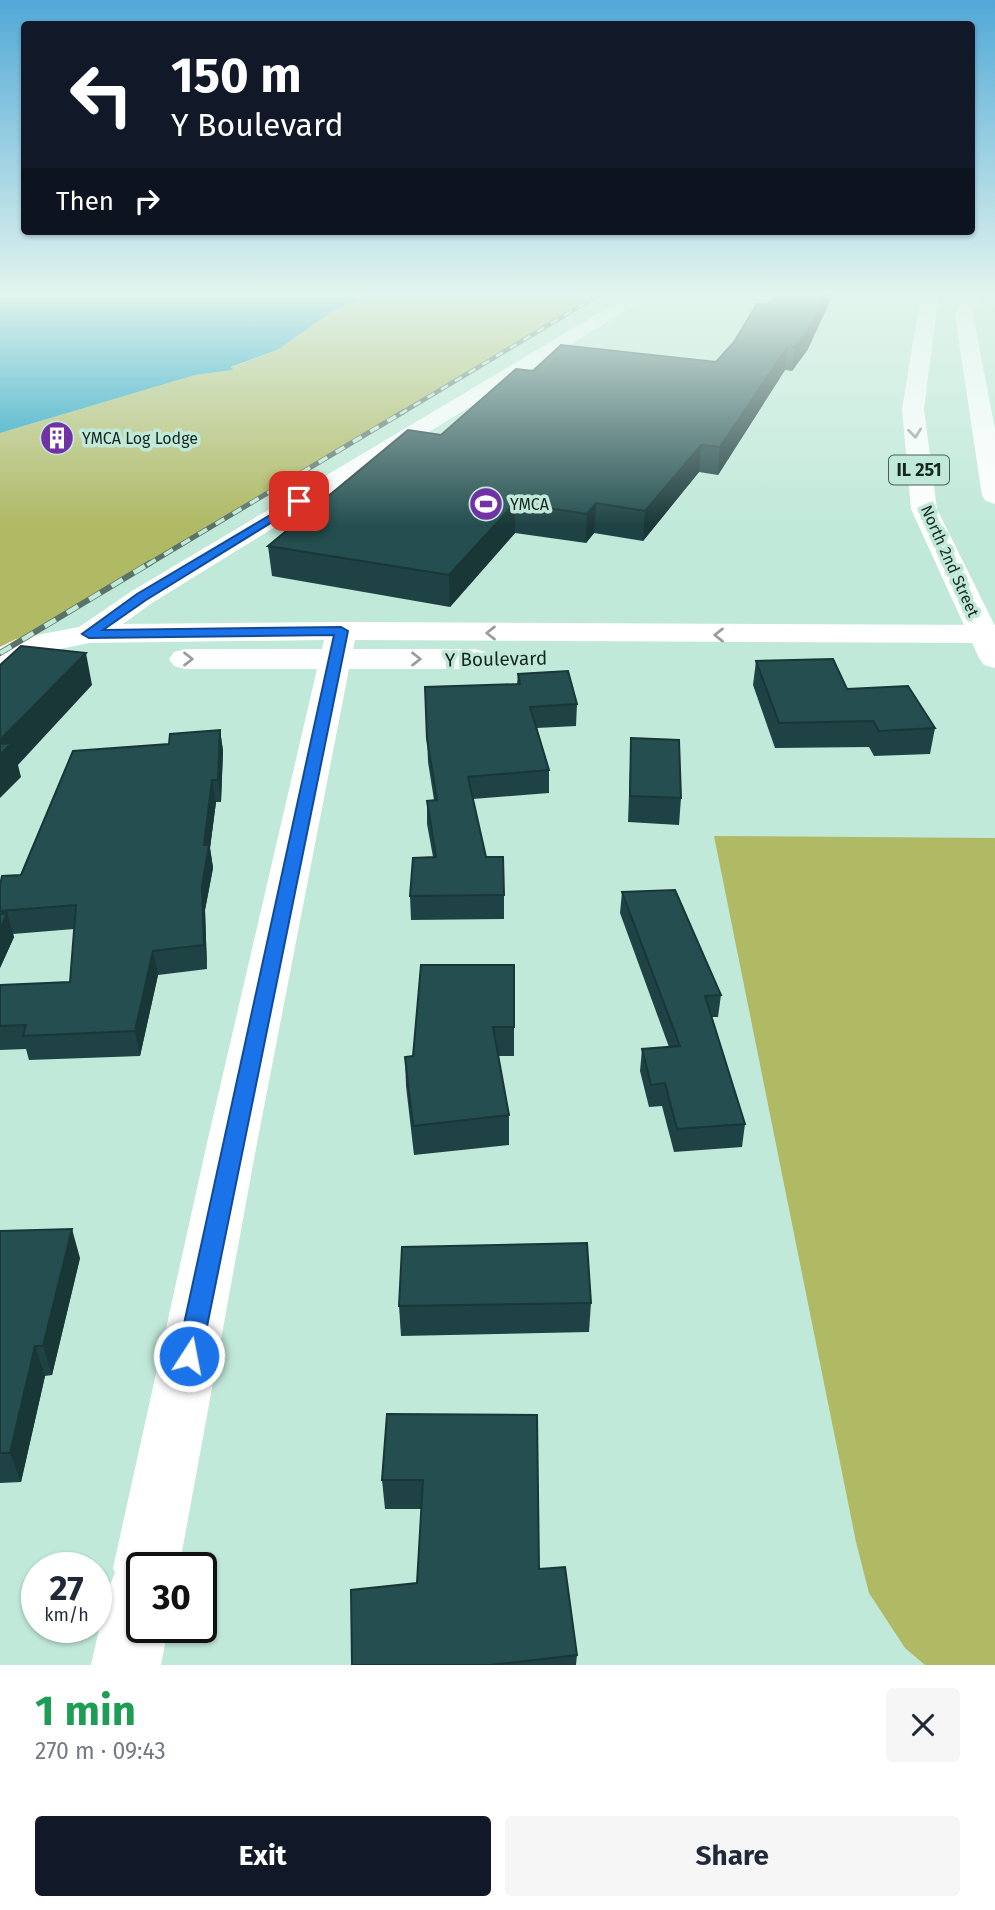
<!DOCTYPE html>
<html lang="en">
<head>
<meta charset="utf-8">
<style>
  body { margin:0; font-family:"Fira Sans",sans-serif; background:#f6f6f7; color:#1f2937; height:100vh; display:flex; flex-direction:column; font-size:26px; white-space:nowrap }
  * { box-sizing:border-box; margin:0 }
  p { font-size:23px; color:#747a83 }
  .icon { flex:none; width:38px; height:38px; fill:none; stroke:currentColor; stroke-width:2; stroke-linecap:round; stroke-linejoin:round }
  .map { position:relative; height:1665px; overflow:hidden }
  .sheet { display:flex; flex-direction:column; background:#fff; flex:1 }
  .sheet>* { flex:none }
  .top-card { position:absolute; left:21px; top:21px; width:954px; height:214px; border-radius:7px; box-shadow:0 2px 5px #0004; background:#111827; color:#fff; overflow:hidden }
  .speed { position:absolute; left:21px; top:1552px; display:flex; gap:14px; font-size:35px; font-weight:700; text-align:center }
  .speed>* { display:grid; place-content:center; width:91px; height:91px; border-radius:50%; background:#fff; box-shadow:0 2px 5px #0004; line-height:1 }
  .speed small { font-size:18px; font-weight:400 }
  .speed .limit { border:4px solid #111; border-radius:10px; background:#fff; color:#111 }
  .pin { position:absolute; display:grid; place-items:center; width:60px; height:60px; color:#fff; margin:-30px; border-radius:14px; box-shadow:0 4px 10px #0006 }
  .me { position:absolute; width:77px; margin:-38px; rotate:11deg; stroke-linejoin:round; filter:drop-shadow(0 0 5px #0008) }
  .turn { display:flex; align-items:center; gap:24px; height:147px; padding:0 35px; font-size:32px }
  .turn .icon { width:91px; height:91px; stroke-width:2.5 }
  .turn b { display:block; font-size:49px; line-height:60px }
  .then { display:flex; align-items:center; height:66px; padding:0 35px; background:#0003; gap:14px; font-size:26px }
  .round { display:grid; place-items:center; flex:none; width:74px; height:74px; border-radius:7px; background:#f6f6f7 }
  .summary { display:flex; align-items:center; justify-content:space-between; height:119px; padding:0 35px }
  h1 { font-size:42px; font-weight:700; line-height:52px; color:#1e9e55 }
  .primary-button { display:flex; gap:14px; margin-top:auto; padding:14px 35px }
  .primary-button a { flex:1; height:80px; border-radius:7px; background:#111827; color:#fff; font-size:28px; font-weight:700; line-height:80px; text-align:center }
  .primary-button a+a { background:#f6f6f7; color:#1f2937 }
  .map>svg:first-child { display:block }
  .green { fill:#b0b964 }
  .water { fill:#0e99be }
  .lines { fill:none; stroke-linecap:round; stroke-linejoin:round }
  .minor { fill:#fff; fill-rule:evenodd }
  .major { fill:#fff; fill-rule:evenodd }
  .rail-far2-casing { stroke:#5a7369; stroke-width:4.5 }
  .rail-far1-casing { stroke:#5a7369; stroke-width:5 }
  .rail-casing { stroke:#5a7369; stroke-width:6 }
  .rail-far2 { stroke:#c1e9d9; stroke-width:2.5; stroke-dasharray:8; stroke-linecap:butt }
  .rail-far1 { stroke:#c1e9d9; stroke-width:3.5; stroke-dasharray:10; stroke-linecap:butt }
  .rail { stroke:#c1e9d9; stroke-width:4.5; stroke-dasharray:13; stroke-linecap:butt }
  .wall { fill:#1f4344 }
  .shaded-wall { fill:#193737 }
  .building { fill:#244e4f; stroke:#193737; stroke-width:2 }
  .oneway { stroke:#979e9b }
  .route { fill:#1a73e8; stroke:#114b97; stroke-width:2 }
  .labels { text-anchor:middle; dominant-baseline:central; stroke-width:7; stroke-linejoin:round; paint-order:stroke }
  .far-poi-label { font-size:16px; fill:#172721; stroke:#c1e9d9; text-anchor:start }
  .far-street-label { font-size:16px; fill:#172721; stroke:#c1e9d9 }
  .shield { fill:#c1e9d9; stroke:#4a6158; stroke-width:2 }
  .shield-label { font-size:18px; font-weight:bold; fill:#172721 }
  .street-label { font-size:19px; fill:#172721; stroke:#c1e9d9 }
</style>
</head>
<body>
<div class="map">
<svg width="995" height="1665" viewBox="0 0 995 1665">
  <rect width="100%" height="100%" fill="#c1e9d9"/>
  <g class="green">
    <polygon points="377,293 602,293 0,654 0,433 195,375 232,370 231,368 279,349 334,310"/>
    <polygon points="714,836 995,838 995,1665 925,1665 905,1648 869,1593 856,1542"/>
  </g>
  <polygon class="water" points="0,293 377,293 334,310 279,349 231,367 233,370 195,375 0,433"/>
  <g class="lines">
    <polygon class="minor" points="624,298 633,304 630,308 152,603 123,624 341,622 995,625 995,643 355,640 353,649 475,649 486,652 491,659 486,666 475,669 349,669 257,1143 179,1568 142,1568 142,1628 168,1628 161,1665 91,1665 108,1589 115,1573 113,1568 207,1143 317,669 185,669 174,666 169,659 174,652 185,649 322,649 324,640 89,643 36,654 0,670 0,647 16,639 79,627 132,591"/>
    <g class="major">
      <polygon points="921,293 939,293 924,409 937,509 995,626 995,668 984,665 979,658 911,509 902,409"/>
      <polygon points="963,293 981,293 973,315 995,429 995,504 986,501 982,496 955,315"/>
    </g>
    <g class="rail-far2-casing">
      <polyline id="rail-far2" points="400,414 602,293"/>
    </g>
    <g class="rail-far1-casing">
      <polyline id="rail-far1" points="147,565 403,412"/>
    </g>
    <g class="rail-casing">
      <polyline id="rail" points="0,653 150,563"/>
    </g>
    <use href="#rail-far2" class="rail-far2"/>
    <use href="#rail-far1" class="rail-far1"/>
    <use href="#rail" class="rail"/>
  </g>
  <g class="wall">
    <polygon points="757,304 808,349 792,371 785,370 718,475 699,472 643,541 594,533 586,543 515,533 450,607 272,576 268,546 441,435 533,371 716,362 734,342"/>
    <polygon points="756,661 847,689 935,728 930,754 874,756 869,747 775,748 753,685"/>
    <polygon points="518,674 577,704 576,726 537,728 549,770 549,793 473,799 486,857 504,895 504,919 411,920 410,896 433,857 427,824 427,801 434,800 428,762 425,687 517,684"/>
    <polygon points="220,730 223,751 221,802 216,802 210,848 213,868 205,910 207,969 158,975 140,1056 29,1060 26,1049 0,1050 0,985 70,982 74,929 13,934 14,937 0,968 0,885 21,875 169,744"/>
    <polygon points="631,738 681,798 679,825 628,822"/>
    <polygon points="622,892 721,995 718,1017 712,1017 745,1124 742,1147 674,1152 662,1106 649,1107 640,1071 642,1049 669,1047 620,913"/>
    <polygon points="514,965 514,1056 498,1056 509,1115 509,1145 414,1155 406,1086 405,1057 413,1056"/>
    <polygon points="0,1231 80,1258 52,1375 45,1376 21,1482 0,1483"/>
    <polygon points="591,1303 589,1332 401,1336 399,1306"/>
    <polygon points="387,1414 539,1569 577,1655 576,1665 352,1665 417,1583 421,1509 385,1509 382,1480"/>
  </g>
  <g class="shaded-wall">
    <polygon points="826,293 834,293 808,349 792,371 795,347"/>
    <polygon points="788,346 785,370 718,475 720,447"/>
    <polygon points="701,445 699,472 643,541 645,511"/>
    <polygon points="515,503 515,533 450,607 449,575"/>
    <polygon points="596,503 594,533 586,543 587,514"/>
    <polygon points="86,653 92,685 18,765 21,777 0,798 0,740"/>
    <polygon points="220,730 223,751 221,802 218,780"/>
    <polygon points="212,780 216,802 210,848 213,868 205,910 207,969 204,945 202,886 204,845"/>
    <polygon points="7,913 14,937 0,968 0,930"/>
    <polygon points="153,951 158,975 140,1056 135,1031"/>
    <polygon points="72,1229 80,1258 52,1375 43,1346"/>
    <polygon points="35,1346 45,1376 21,1482 10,1453"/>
  </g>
  <g class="building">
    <polygon points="782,293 826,293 811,325 795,347 788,346 720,447 701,445 645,511 596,503 587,514 515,503 449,575 268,546 408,430 441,435 516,369 533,371 561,345 716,362 734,342 757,304 768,305 772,297 779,297"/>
    <polygon points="21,646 86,653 0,740 0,665"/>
    <polygon points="833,659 847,689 908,686 935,728 879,731 873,721 779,723 756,661"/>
    <polygon points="568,671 577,704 530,707 549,770 468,777 486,857 503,857 504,895 410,896 413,858 436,857 427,801 437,800 427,739 425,687 520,684 518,674"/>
    <polygon points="220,730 218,780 212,780 204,845 209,845 202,886 204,945 153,951 135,1031 23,1036 26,1025 0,1026 0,985 70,982 76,905 0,911 0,885 2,876 21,875 73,751 169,744 170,734"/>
    <polygon points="631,738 679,740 681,798 630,796"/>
    <polygon points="12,743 0,755 0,744"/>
    <polygon points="675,890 721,995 705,996 745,1124 677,1129 665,1083 651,1085 642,1049 680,1046 622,892"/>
    <polygon points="7,913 0,930 0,914"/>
    <polygon points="421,965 514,965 514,1027 493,1027 509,1115 413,1126 405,1057 413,1056"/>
    <polygon points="72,1229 43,1346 35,1346 10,1453 0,1453 0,1231"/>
    <polygon points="587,1243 591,1303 399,1306 402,1247"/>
    <polygon points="387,1414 537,1415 539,1569 565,1567 577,1655 490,1665 352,1665 351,1590 417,1583 423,1480 382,1480"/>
  </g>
  <defs><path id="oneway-chevron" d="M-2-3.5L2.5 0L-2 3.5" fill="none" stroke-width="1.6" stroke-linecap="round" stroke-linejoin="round" transform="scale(1.75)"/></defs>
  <g class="oneway">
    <use href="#oneway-chevron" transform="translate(915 433) rotate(84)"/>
    <use href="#oneway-chevron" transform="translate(491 633) rotate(-180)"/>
    <use href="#oneway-chevron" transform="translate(719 635) rotate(-180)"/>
    <use href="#oneway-chevron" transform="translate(188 659)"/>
    <use href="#oneway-chevron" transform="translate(416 659)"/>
  </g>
  <linearGradient id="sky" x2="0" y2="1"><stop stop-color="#51a9d7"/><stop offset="0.56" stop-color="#e3f5ee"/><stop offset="1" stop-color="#e3f5ee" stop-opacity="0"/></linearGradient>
  <rect width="995" height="526" fill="url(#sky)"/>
  <polygon class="route" points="299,498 303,499 303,503 146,600 103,630 341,627 348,631 201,1356 197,1363 189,1367 180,1363 177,1356 334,635 89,638 82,634 137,594"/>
  <defs>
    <g id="building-disc" transform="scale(1.75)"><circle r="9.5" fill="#7231a5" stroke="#c1e9d9"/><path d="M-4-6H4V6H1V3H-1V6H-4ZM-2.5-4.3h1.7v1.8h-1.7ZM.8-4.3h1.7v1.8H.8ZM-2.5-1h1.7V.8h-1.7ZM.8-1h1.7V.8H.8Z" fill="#fff"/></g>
    <g id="stadium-disc" transform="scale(1.75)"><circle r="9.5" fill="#7231a5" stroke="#c1e9d9"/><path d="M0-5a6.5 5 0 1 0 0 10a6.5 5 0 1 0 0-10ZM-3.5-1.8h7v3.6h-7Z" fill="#fff"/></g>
  </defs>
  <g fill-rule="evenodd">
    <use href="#building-disc" x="57" y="438"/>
    <use href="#stadium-disc" x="486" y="504"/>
  </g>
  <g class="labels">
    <g class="far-poi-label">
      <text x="82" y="438">YMCA Log Lodge</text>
      <text x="510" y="504">YMCA</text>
    </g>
    <g class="far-street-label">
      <text transform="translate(950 561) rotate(66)">North 2nd Street</text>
    </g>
    <rect class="shield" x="889" y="455.5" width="60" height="29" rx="5"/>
    <g class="shield-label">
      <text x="919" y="470">IL 251</text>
    </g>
    <g class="street-label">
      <text transform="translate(496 659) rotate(-1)">Y Boulevard</text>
    </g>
  </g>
</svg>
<div class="speed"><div>27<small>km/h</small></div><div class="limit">30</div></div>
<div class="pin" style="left:299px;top:501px;background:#d93025"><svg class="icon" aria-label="arrive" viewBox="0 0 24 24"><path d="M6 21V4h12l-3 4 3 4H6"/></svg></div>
<svg class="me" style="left:189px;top:1356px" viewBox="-20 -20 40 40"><circle r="17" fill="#1a73e8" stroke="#fff" stroke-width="3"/><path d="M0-11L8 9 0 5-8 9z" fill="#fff"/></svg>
<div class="top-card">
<div class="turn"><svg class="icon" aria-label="left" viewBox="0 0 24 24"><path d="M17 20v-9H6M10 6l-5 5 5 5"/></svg><div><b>150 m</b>Y Boulevard</div></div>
<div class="then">Then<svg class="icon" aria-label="right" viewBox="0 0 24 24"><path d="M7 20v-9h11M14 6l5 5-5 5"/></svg></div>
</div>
</div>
<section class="sheet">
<div class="summary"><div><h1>1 min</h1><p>270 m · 09:43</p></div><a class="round"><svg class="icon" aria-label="close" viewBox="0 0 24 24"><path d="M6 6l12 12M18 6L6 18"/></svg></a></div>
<div class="primary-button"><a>Exit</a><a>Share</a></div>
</section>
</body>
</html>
